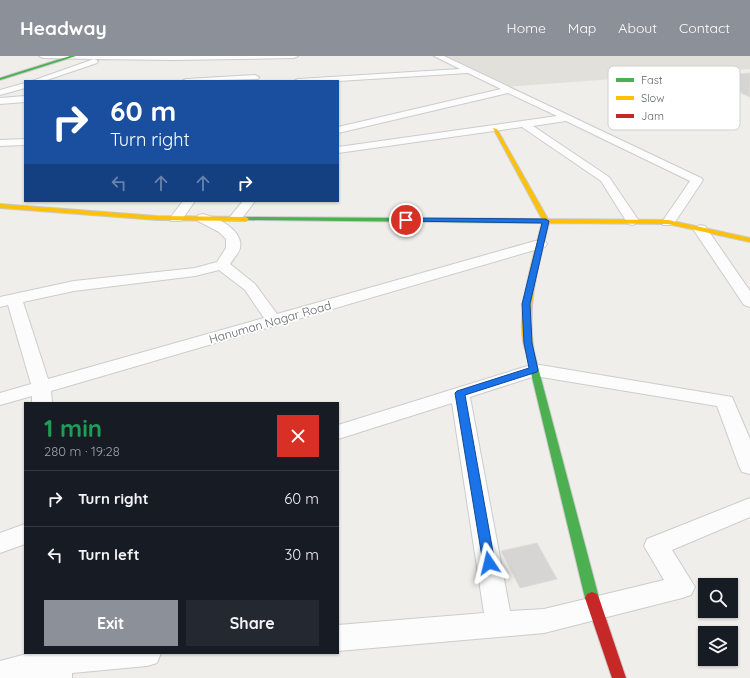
<!DOCTYPE html>
<html lang="en">
<head>
<meta charset="utf-8">
<style>
  body { margin:0; font-family:Quicksand,sans-serif; background:#242831; color:#f1f3f6; height:100vh; display:flex; flex-direction:column; font-size:15px; white-space:nowrap }
  * { box-sizing:border-box; margin:0 }
  p { font-size:13px; color:#9ea1a6 }
  .icon { flex:none; width:22px; height:22px; fill:none; stroke:currentColor; stroke-width:2; stroke-linecap:round; stroke-linejoin:round }
  .map { position:relative; flex:1; overflow:hidden }
  .panel { position:absolute; left:24px; top:346px; width:315px; height:252px; display:flex; flex-direction:column; background:#171b24; border-radius:0px; box-shadow:0 1px 3px #0004 }
  .panel>* { flex:none }
  .hud { position:absolute; left:24px; top:24px; width:315px; height:122px; border-radius:0px; box-shadow:0 1px 3px #0004; background:#1a4fa0; color:#fff; overflow:hidden }
  .buttons { position:absolute; left:698px; top:522px; display:grid; gap:8px }
  .buttons a { display:grid; place-items:center; width:40px; height:40px; border-radius:0px; background:#171b24; box-shadow:0 1px 3px #0004; font-size:20px }
  .pin { position:absolute; display:grid; place-items:center; width:34px; height:34px; color:#fff; margin:-17px; border:2px solid #fff; border-radius:50%; box-shadow:0 1px 4px #0007 }
  .me { position:absolute; width:44px; margin:-22px; rotate:350deg; stroke-linejoin:round; filter:drop-shadow(0 0 3px #0008) }
  .turn { display:flex; align-items:center; gap:14px; height:84px; padding:0 20px; font-size:18px }
  .turn .icon { width:52px; height:52px; stroke-width:2.5 }
  .turn b { display:block; font-size:28px; line-height:34px }
  .lanes { display:flex; align-items:center; height:38px; padding:0 20px; background:#0003; justify-content:center; gap:20px; direction:ltr }
  .lanes .off { opacity:.35 }
  .round { display:grid; place-items:center; flex:none; width:42px; height:42px; border-radius:0px; background:#242831 }
  .overview { display:flex; align-items:center; justify-content:space-between; height:68px; padding:0 20px }
  h1 { font-size:24px; font-weight:800; line-height:30px; color:#1e9e55 }
  .cta { display:flex; gap:8px; margin-top:auto; padding:8px 20px }
  .cta a { flex:1; height:46px; border-radius:0px; background:#8c9099; color:#fff; font-size:16px; font-weight:800; line-height:46px; text-align:center }
  .cta a+a { background:#242831; color:#f1f3f6 }
  ul { padding:0; list-style:none }
  li { display:flex; align-items:center; gap:12px; height:56px; padding:0 20px; border-top:1px solid #363941 }
  li div { flex:1 }
  li b { display:block; font-size:15px }
  li em { font-style:normal }
  header { display:flex; align-items:center; gap:24px; box-sizing:border-box; height:56px; padding:0 20px; background:#8c9099; color:#fff }
  header strong { font-size:19px }
  nav { display:flex; gap:22px; margin-inline-start:auto; font-size:14px }
  .map>svg:first-child { display:block }
  .education { fill:#e2e0da }
  .building { fill:#d6d5d3; stroke:#deddd9 }
  .lines { fill:none; stroke-linecap:round; stroke-linejoin:round }
  .street-casing { stroke:#cbcccc; stroke-width:2 }
  .fast-casing { stroke:#cacacb; stroke-width:2 }
  .slow-casing { stroke:#cacacb; stroke-width:2 }
  .jam-casing { stroke:#cacacb; stroke-width:2 }
  .street { fill:#fdfcfc; fill-rule:evenodd }
  .fast { fill:#4caf50; fill-rule:evenodd }
  .slow { fill:#ffc107; fill-rule:evenodd }
  .jam { fill:#c62828; fill-rule:evenodd }
  .route { fill:#1a73e8; stroke:#114b97 }
  .labels { text-anchor:middle; dominant-baseline:central; stroke-width:3.5; stroke-linejoin:round; paint-order:stroke }
  .street-label { font-size:12px; fill:#5f6368; stroke:#fff }
  .key { fill:#fff; stroke:#cfd0d2; stroke-width:1 }
  .key-label { font-size:11px; fill:#5f6368 }
</style>
</head>
<body>
<header>
<strong>Headway</strong>
<nav><a>Home</a><a>Map</a><a>About</a><a>Contact</a></nav>
</header>
<div class="map">
<svg width="750" height="622" viewBox="0 0 750 622">
  <rect width="100%" height="100%" fill="#efeeea"/>
  <polygon class="education" points="440,0 750,0 750,13 503,31"/>
  <g class="building">
    <polygon points="750,17 750,41 704,20"/>
    <polygon points="537,487 557,523 520,532 501,495"/>
  </g>
  <g class="lines">
    <g class="street-casing">
      <g id="street">
        <polygon points="39,0 298,0 294,2 173,4 94,3 98,5 97,7 44,25 32,25 94,3 43,2"/>
        <polygon points="434,0 444,0 701,122 703,124 673,169 663,169 662,166 690,125 566,65 533,70 609,121 639,165 633,169 628,168 601,125 522,71 338,97 338,91 557,60 508,37 338,77 338,71 501,33 468,17 338,25 294,25 298,23 460,13"/>
        <polygon points="255,19 259,21 258,23 182,25 186,23"/>
        <polygon points="25,27 25,32 0,39 0,34"/>
        <polygon points="25,40 25,46 0,48 0,42"/>
        <polygon points="25,83 25,89 0,90 0,84"/>
        <polygon points="183,145 195,145 181,165 171,165 170,162"/>
        <polygon points="243,145 255,145 240,165 230,165 229,162"/>
        <path d="M 203,158 C 216,161 244,174 240,192 C 239,197 233,203 230,208 L 255,228 L 277,258 L 535,185 L 545,185 L 547,188 L 545,191 L 51,335 L 52,347 L 32,347 L 32,340 L 0,349 L 0,337 L 31,328 L 8,249 L 0,251 L 0,241 L 74,225 L 195,212 L 217,206 L 226,192 L 226,183 L 219,176 L 198,165 L 197,162 L 198,159 ZM 219,214 L 245,234 L 264,262 L 48,323 L 23,246 L 74,235 L 195,220 Z"/>
        <polygon points="700,169 705,170 750,235 750,251 744,249 693,173"/>
        <polygon points="534,308 732,341 750,383 750,418 742,416 739,410 717,350 535,320 470,341 510,555 544,553 664,524 644,490 647,483 750,442 750,461 672,494 695,531 691,539 682,542 544,577 338,595 338,569 484,557 452,347 338,383 338,369"/>
        <polygon points="25,468 25,488 0,497 0,477"/>
        <polygon points="30,597 161,597 157,607 147,610 72,617 72,622 0,622 0,605"/>
      </g>
    </g>
    <g class="fast-casing">
      <g id="fast">
        <polygon points="70,0 76,0 0,24 0,22"/>
        <polygon points="246,161 530,163 533,165 530,167 244,164 243,163"/>
        <polygon points="530,293 534,296 599,542 597,546 592,548 587,546 585,542 526,296"/>
      </g>
    </g>
    <g class="slow-casing">
      <g id="slow">
        <path d="M 493,72 L 497,73 L 548,163 L 668,164 L 750,182 L 750,186 L 668,168 L 549,167 C 538,211 526,250 534,296 L 530,299 L 527,298 C 512,269 534,198 542,167 L 530,167 L 527,165 L 530,163 L 542,163 Z"/>
        <polygon points="0,148 157,160 246,161 249,163 246,165 157,164 0,152"/>
      </g>
    </g>
    <g class="jam-casing">
      <polygon id="jam" points="592,536 597,538 599,542 626,622 612,622 585,542 587,538"/>
    </g>
    <use href="#street" class="street"/>
    <use href="#fast" class="fast"/>
    <use href="#slow" class="slow"/>
    <use href="#jam" class="jam"/>
  </g>
  <polygon class="route" points="406,162 546,163 549,165 530,248 532,287 538,314 537,316 465,339 495,507 493,511 489,512 484,511 483,507 455,337 457,335 529,312 524,287 522,248 542,167 404,165 403,164"/>
  <g class="labels">
    <g class="street-label">
      <text transform="translate(270 266) rotate(-16)">Hanuman Nagar Road</text>
    </g>
  </g>
  <rect x="608" y="10" width="132" height="64" rx="6" class="key"/>
  <rect x="616" y="22" width="18" height="4" fill="#4caf50"/>
  <rect x="616" y="40" width="18" height="4" fill="#ffc107"/>
  <rect x="616" y="58" width="18" height="4" fill="#c62828"/>
  <g class="key-label">
    <text x="641" y="28">Fast</text>
    <text x="641" y="46">Slow</text>
    <text x="641" y="64">Jam</text>
  </g>
</svg>
<div class="buttons">
<a><svg class="icon" aria-label="search" viewBox="0 0 24 24"><circle cx="10" cy="10" r="6"/><path d="M15 15l6 6"/></svg></a>
<a><svg class="icon" aria-label="layers" viewBox="0 0 24 24"><path d="M12 4l9 5-9 5-9-5zM3 14l9 5 9-5"/></svg></a>
</div>
<div class="pin" style="left:406px;top:164px;background:#d93025"><svg class="icon" aria-label="arrive" viewBox="0 0 24 24"><path d="M6 21V4h12l-3 4 3 4H6"/></svg></div>
<svg class="me" style="left:489px;top:507px" viewBox="-20 -20 40 40"><path d="M0-17L14 15 0 8-14 15z" fill="#1a73e8" stroke="#fff" stroke-width="4"/></svg>
<div class="hud">
<div class="turn"><svg class="icon" aria-label="right" viewBox="0 0 24 24"><path d="M7 20v-9h11M14 6l5 5-5 5"/></svg><div><b>60 m</b>Turn right</div></div>
<div class="lanes"><svg class="icon off" aria-label="left" viewBox="0 0 24 24"><path d="M17 20v-9H6M10 6l-5 5 5 5"/></svg><svg class="icon off" aria-label="ahead" viewBox="0 0 24 24"><path d="M12 20V5M6 11l6-6 6 6"/></svg><svg class="icon off" aria-label="ahead" viewBox="0 0 24 24"><path d="M12 20V5M6 11l6-6 6 6"/></svg><svg class="icon" aria-label="right" viewBox="0 0 24 24"><path d="M7 20v-9h11M14 6l5 5-5 5"/></svg></div>
</div>
<section class="panel">
<div class="overview"><div><h1>1 min</h1><p>280 m · 19:28</p></div><a class="round" style="background:#d93025;color:#fff"><svg class="icon" aria-label="close" viewBox="0 0 24 24"><path d="M6 6l12 12M18 6L6 18"/></svg></a></div>
<ul>
<li><svg class="icon" aria-label="right" viewBox="0 0 24 24"><path d="M7 20v-9h11M14 6l5 5-5 5"/></svg><div><b>Turn right</b></div><em>60 m</em></li>
<li><svg class="icon" aria-label="left" viewBox="0 0 24 24"><path d="M17 20v-9H6M10 6l-5 5 5 5"/></svg><div><b>Turn left</b></div><em>30 m</em></li>
</ul>
<div class="cta"><a>Exit</a><a>Share</a></div>
</section>
</div>
</body>
</html>
